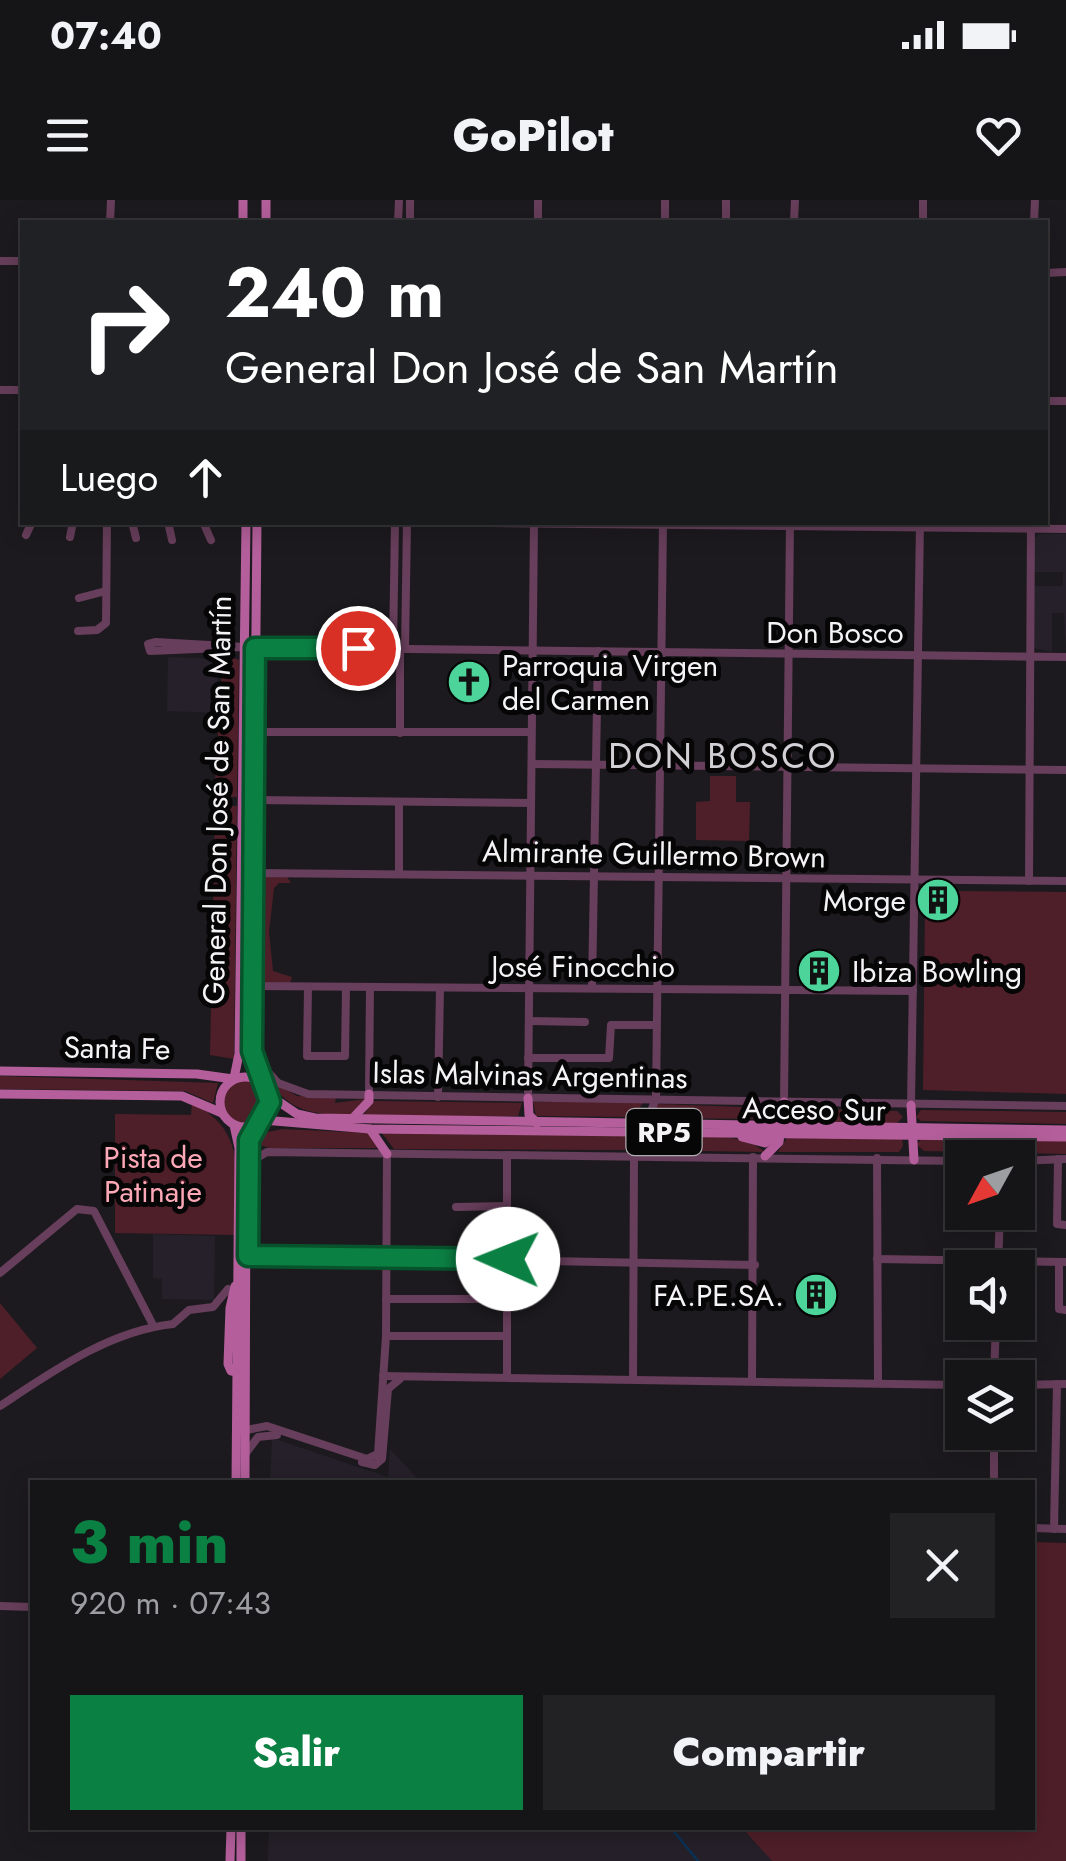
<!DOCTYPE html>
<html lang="es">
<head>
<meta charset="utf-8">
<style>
  body { margin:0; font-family:Jost,sans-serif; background:#222123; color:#f1f3f6; height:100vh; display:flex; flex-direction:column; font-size:38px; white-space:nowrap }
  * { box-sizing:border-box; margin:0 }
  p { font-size:32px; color:#9d9ea1 }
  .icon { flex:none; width:55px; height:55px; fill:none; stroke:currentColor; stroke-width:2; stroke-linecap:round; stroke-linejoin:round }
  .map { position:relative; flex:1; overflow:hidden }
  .panel { position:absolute; left:30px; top:1280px; width:1005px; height:350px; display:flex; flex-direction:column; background:#151416; border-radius:0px; box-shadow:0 5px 25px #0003,0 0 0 2px #343335 }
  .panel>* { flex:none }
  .hud { position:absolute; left:20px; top:20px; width:1028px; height:305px; border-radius:0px; box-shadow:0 5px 25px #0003,0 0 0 2px #343335; background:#202124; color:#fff; overflow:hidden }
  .needle { width:65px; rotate:230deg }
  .buttons { position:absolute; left:945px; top:940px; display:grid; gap:20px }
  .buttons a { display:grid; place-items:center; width:90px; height:90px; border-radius:0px; background:#151416; box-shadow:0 5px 25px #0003,0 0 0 2px #343335; font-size:50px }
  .pin { position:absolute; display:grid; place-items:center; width:85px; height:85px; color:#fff; margin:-42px; border:5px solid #fff; border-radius:50%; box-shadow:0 2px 10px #0007 }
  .me { position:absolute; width:110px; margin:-55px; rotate:271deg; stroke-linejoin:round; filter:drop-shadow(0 0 8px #0008) }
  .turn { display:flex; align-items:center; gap:35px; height:210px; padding:0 40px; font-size:45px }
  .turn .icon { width:130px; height:130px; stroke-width:2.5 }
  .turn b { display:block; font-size:70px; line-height:85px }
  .then { display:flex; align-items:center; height:95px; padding:0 40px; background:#0003; gap:20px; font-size:38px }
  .round { display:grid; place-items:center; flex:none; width:105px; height:105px; border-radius:0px; background:#222123 }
  .overview { display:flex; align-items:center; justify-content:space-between; height:170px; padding:0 40px }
  h1 { font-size:60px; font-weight:800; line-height:75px; color:#0b8043 }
  .button { display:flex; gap:20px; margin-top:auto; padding:20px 40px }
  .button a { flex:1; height:115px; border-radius:0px; background:#0b8043; color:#fff; font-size:40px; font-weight:800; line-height:115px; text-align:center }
  .button a+a { background:#222123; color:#f1f3f6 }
  .status { display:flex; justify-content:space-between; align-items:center; height:70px; padding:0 50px; background:#151416; direction:ltr }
  .status svg { height:28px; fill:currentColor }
  header { display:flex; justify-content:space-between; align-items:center; height:130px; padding:0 40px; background:#151416; font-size:45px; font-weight:800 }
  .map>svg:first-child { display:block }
  .built { fill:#252029 }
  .green { fill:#4f1f29 }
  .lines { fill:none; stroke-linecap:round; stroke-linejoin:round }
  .stream { stroke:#0a3256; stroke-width:2.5 }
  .minor { stroke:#673e5b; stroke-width:8 }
  .major { stroke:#b45f9b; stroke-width:9 }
  .route-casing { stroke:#07532c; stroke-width:25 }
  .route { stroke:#0b8043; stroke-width:18 }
  .labels { text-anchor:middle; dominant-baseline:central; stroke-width:10; stroke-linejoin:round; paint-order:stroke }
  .shield { fill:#060607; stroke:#adacae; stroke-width:2.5 }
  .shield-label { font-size:28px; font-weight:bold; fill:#f5f3f6 }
  .street-label { font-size:30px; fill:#f5f3f6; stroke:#060607 }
  .poi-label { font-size:30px; fill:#f5f3f6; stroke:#060607; text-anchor:start }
  .park-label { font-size:30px; fill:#fda8b6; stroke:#060607 }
  .quarter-label { font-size:35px; letter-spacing:2.5px; fill:#d2cfd5; stroke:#060607 }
</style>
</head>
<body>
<div class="status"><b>07:40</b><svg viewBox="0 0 49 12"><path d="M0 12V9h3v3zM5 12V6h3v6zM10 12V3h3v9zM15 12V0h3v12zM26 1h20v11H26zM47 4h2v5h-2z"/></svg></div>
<header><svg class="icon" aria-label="menu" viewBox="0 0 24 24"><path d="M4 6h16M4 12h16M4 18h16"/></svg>GoPilot<svg class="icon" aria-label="heart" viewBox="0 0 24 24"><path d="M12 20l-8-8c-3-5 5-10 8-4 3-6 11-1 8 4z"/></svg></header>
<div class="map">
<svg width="1066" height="1661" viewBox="0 0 1066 1661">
  <rect width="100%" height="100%" fill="#1c1a1e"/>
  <g class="built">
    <polygon points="1039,334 1066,334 1066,452 1064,413 1052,413 1052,452 1033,448 1034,386 1063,386 1063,372 1034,372 1034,339"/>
    <polygon points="168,457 218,459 217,513 167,511"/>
    <polygon points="153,1034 215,1036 214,1100 162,1099 162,1079 153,1078"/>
    <polygon points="272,1238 388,1277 390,1249 421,1282 270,1282"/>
    <polygon points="269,1628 742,1628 772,1661 268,1661"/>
  </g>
  <g class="green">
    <polygon points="223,454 239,460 237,597 214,597"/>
    <polygon points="710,576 736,576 736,602 750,602 749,641 696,640 696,602 710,601"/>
    <polygon points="215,606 237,606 234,859 210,855"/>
    <polygon points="263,676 287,677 291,683 279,683 274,688 269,732 273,771 292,777 290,783 266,782 257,773 260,764 258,681"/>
    <polygon points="951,691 1066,692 1066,894 923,890 925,707 951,707"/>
    <polygon points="0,876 218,883 213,903 185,891 0,889"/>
    <path d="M 268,880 L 297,896 L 336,897 L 335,903 L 366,899 L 350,915 C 313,915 291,912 268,880 Z"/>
    <circle cx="244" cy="902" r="21"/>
    <polygon points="373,901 522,903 518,916 363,916"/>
    <polygon points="533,902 643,902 635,917 536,916"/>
    <path d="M 192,903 C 250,932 235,979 235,1035 L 115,1033 L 115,914 L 191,915 Z"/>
    <polygon points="657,904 769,908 774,914 766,919 653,918"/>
    <polygon points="792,908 897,911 903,917 896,924 791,922 787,914"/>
    <polygon points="921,910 1066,912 1066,924 921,921 916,917"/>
    <polygon points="282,929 370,933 383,948 270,948 256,944 259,934"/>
    <polygon points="381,932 630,935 625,950 394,949"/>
    <path d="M 643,935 C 672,936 746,930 764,952 L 640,950 Z"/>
    <polygon points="788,936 902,938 903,946 899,952 778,952"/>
    <polygon points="923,938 1066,940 1066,954 924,951 916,944"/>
    <polygon points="0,1103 37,1148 0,1179"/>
    <polygon points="1033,1342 1066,1343 1066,1661 772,1661 742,1628 1032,1628"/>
  </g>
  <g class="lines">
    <polyline class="stream" points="671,1628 698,1661"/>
    <g class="minor">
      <polyline points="110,22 111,0"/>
      <polyline points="398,22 399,0"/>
      <polyline points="410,22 410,0"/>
      <polyline points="538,22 538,0"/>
      <polyline points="665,22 665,0"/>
      <polyline points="726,22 726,0"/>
      <polyline points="794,22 795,0"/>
      <polyline points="923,22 923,0"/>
      <polyline points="1034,22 1035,0"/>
      <polyline points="0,61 22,61"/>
      <polyline points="1045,73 1066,72"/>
      <polyline points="0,190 22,190"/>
      <polyline points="1045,201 1066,201"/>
      <polyline points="132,322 136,338"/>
      <polyline points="168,322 172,340"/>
      <polyline points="203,322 211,340"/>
      <polyline points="399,322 1066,329"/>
      <polyline points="26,335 32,322"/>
      <polyline points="70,337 73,322"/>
      <polyline points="79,398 106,391"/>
      <polyline points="78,431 97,430 106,423 107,322"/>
      <polygon points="156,442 244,447 150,451 148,444"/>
      <polyline points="244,447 1066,457"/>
      <polyline points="393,449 395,322"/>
      <polyline points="400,449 400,533"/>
      <polyline points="405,449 407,322"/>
      <polyline points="255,532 531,532"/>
      <polyline points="532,564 1066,570"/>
      <polyline points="255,600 531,603"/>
      <polyline points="242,673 1066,681"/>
      <polyline points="399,673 399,605"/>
      <polyline points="1029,681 1031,322"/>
      <polyline points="252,786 913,791"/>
      <polyline points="308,787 307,856 345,856 346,787"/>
      <polyline points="592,787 598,451"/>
      <polyline points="529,821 585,822"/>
      <polyline points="255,858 278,883 308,894 1066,906"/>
      <polyline points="528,858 609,858 611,825 655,825"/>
      <polyline points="369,894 370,787"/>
      <polyline points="438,897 440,789"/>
      <polyline points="528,898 534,322"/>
      <polyline points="784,902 790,322"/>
      <polyline points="911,905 920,322"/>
      <polyline points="877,958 878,1182"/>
      <polyline points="1058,959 1057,1024 1066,1025"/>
      <polyline points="1018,961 1066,959"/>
      <polyline points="248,963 267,952 962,961"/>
      <polyline points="456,1007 507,1006"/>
      <polyline points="248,1055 755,1065"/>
      <polyline points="877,1059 1066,1062"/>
      <polyline points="1059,1062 1059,1109 1066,1110"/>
      <polyline points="998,1068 1000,1012"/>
      <polyline points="0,1073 77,1009 94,1011 153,1125"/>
      <polyline points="386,1099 508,1099"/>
      <polyline points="386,1136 507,1136"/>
      <polyline points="383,1176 962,1185"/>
      <polyline points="507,1177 507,955"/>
      <polyline points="994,1178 996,1122"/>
      <polyline points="633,1179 634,957 656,898 663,322"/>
      <polyline points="752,1180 753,957"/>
      <polyline points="1018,1185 1066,1184"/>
      <path d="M 0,1206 C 53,1171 109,1131 173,1124 L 189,1110 L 213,1107 L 228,1089 L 234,1093"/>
      <polyline points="241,1231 267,1226 367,1259 378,1254 386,1136 387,954"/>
      <polyline points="246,1253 258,1237 277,1235"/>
      <polyline points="362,1262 375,1265 382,1259 388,1189 400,1179"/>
      <polyline points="994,1282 994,1232"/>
      <polyline points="1032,1328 1066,1329"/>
      <polyline points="1054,1329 1057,1184"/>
      <polyline points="0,1406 32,1407"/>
    </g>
    <g class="major">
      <polyline points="243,0 243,22"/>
      <polyline points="266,22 266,0"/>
      <polyline points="257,322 252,851 260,881"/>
      <polyline points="0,871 197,874 233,879"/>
      <circle cx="245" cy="902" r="25"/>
      <polyline points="234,878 239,854 246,322"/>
      <polyline points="0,894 182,896 222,913"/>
      <polyline points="269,895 297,914 315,918 1066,930"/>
      <polyline points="528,898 529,915 537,923"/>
      <polyline points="911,905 914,960"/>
      <polyline points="352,919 369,901 369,894"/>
      <polyline points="263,920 370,929 1066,937"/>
      <polyline points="234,925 239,948 236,1282"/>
      <polyline points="370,929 387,954"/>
      <polyline points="742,937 765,943 780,933"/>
      <polyline points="765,956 779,942 784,902"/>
      <polyline points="235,1086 230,1108 228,1164 231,1171 239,1172"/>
      <polyline points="245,1282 246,967 253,926"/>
      <polyline points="230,1661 231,1628"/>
      <polyline points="241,1661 241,1628"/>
    </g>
  </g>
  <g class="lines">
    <g class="route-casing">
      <polyline id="route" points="358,448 255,448 252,851 270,902 249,940 248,1056 508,1059"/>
    </g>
    <use href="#route" class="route"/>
  </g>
  <defs>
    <g id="church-disc" transform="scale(2.25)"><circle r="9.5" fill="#4cd49b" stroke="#060607"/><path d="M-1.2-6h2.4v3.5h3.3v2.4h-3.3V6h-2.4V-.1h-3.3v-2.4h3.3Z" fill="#111"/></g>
    <g id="building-disc" transform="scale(2.25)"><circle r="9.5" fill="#4cd49b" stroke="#060607"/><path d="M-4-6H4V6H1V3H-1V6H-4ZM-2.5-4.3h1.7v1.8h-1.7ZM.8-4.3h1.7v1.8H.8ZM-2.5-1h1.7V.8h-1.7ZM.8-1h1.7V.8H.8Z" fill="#111"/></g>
  </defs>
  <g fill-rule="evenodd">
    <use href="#church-disc" x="469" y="482"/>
    <use href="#building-disc" x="938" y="700"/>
    <use href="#building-disc" x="819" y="771"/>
    <use href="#building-disc" x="816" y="1095"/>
  </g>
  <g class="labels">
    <rect class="shield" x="626.5" y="909" width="75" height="46" rx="8"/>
    <g class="shield-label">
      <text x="664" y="932">RP5</text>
    </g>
    <g class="street-label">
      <text x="835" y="432">Don Bosco</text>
      <text transform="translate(217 600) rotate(-89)">General Don José de San Martín</text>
      <text transform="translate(654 654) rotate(1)">Almirante Guillermo Brown</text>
      <text x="583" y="766">José Finocchio</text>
      <text transform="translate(117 848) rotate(1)">Santa Fe</text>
      <text transform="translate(530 875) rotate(1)">Islas Malvinas Argentinas</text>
      <text transform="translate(814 909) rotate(1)">Acceso Sur</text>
    </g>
    <g class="poi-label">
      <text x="502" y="465">Parroquia Virgen<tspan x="502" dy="34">del Carmen</tspan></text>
      <text x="906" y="700" text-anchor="end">Morge</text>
      <text x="852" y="771">Ibiza Bowling</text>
      <text x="784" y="1095" text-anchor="end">FA.PE.SA.</text>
    </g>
    <g class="park-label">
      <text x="153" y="957">Pista de<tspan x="153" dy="34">Patinaje</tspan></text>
    </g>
    <g class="quarter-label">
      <text x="723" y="556">DON BOSCO</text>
    </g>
  </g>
</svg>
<div class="buttons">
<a><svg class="needle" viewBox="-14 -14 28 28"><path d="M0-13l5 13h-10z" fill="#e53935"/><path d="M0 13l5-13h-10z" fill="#9d9ea1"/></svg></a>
<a><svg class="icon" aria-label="sound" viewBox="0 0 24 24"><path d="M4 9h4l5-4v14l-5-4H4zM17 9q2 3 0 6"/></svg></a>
<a><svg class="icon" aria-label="layers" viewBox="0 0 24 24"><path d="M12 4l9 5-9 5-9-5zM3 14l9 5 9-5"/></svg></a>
</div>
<div class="pin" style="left:358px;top:448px;background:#d93025"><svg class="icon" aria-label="arrive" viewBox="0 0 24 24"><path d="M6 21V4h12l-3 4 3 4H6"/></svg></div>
<svg class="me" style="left:508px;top:1059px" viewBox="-20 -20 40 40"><circle r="19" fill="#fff"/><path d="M0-13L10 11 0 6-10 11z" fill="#0b8043"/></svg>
<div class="hud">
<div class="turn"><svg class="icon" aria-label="right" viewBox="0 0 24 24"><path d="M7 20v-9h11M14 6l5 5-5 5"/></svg><div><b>240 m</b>General Don José de San Martín</div></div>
<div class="then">Luego<svg class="icon" aria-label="ahead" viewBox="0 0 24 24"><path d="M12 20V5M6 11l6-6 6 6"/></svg></div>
</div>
<section class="panel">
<div class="overview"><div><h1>3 min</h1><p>920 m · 07:43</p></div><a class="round"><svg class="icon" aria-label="close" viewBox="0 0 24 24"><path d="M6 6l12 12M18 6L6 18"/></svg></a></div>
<div class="button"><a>Salir</a><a>Compartir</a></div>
</section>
</div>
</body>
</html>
